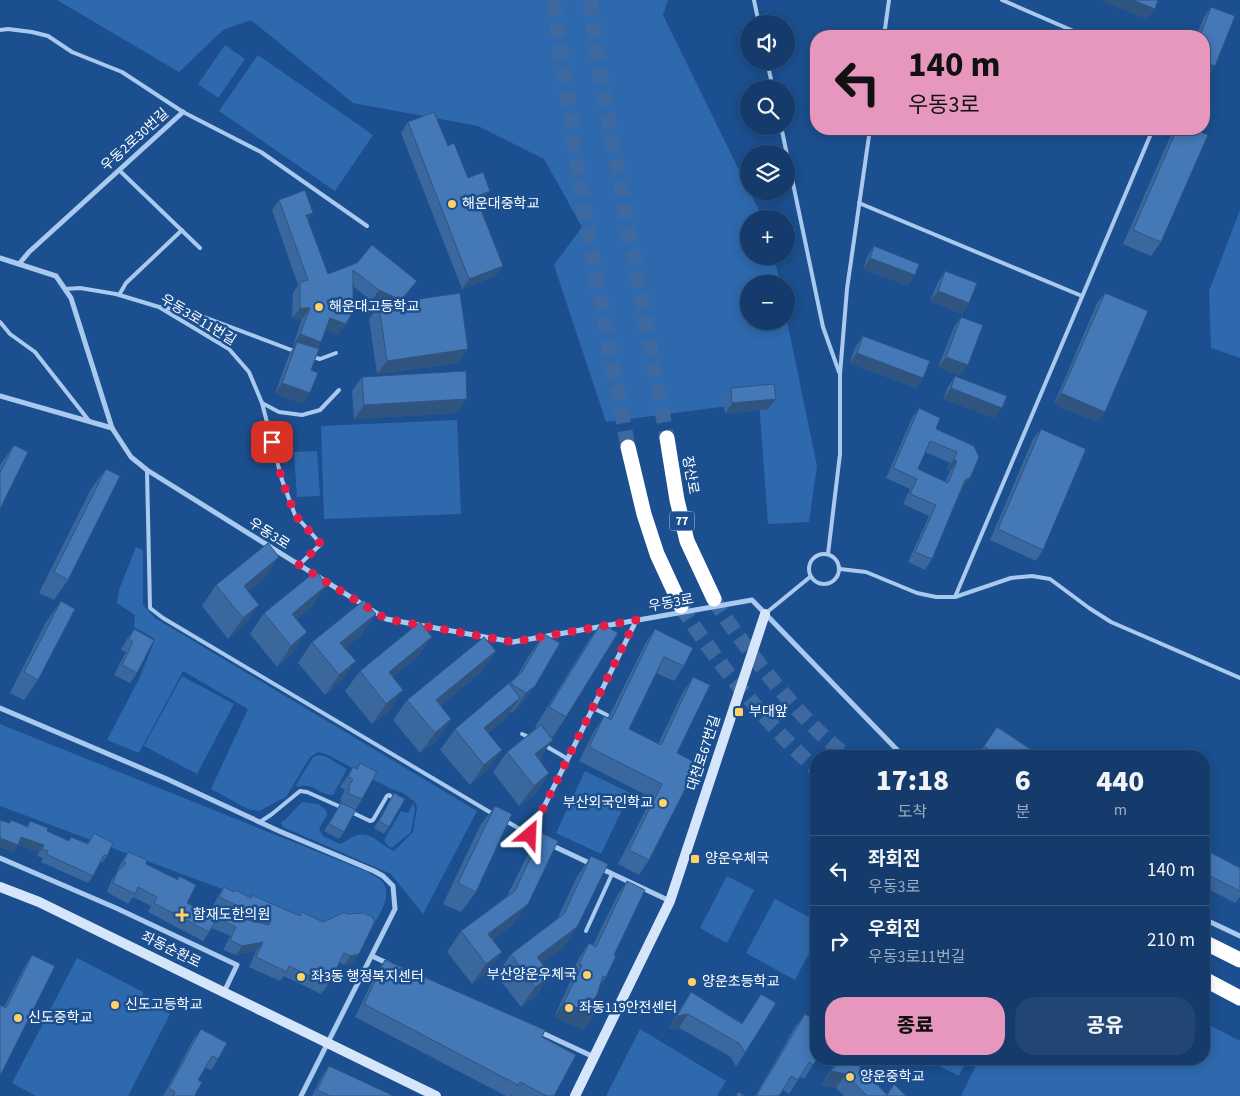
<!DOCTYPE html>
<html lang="ko">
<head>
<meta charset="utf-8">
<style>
  body { margin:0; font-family:"Source Sans 3","Noto Sans KR",sans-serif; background:#214673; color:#f1f3f6; height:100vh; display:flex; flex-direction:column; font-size:19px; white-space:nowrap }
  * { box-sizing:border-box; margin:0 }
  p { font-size:16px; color:#9dadc1 }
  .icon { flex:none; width:28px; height:28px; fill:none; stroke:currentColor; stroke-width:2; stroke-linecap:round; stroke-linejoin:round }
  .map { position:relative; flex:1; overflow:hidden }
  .details { position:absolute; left:810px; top:750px; width:400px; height:315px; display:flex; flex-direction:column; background:#143b6b; border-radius:20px; box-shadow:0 2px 12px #0003,0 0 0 1px #33557e }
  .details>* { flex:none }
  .top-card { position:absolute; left:810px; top:30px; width:400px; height:105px; border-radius:20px; box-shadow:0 2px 12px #0003,0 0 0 1px #33557e; background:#e797bd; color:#111; overflow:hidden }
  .tools { position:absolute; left:740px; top:15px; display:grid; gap:10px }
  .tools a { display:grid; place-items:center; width:55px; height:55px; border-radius:50%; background:#143b6b; box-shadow:0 2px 12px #0003,0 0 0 1px #33557e; font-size:25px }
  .pin { position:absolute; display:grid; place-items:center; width:42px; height:42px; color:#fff; margin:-21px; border-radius:10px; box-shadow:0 2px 8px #0006 }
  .me { position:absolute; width:55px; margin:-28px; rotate:26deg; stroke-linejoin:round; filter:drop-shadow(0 0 4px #0008) }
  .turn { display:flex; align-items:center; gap:18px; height:105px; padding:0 15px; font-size:22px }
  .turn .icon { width:65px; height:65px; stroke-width:2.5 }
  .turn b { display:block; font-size:35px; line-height:42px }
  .eta { display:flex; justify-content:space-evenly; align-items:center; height:85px; text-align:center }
  .eta b { font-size:30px; font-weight:800; line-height:35px }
  .cta { display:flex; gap:10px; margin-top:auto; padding:10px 15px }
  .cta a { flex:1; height:58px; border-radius:20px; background:#e797bd; color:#111; font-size:20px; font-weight:800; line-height:58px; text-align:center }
  .cta a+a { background:#214673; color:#f1f3f6 }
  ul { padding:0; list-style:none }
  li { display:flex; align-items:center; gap:15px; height:70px; padding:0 15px; border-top:1px solid #33557e }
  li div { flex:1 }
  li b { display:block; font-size:19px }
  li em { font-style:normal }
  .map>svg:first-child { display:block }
  .green { fill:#2e69ad }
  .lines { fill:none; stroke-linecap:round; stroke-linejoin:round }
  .highway-tunnel { stroke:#3d69a0; stroke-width:15; stroke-dasharray:15 8; stroke-linecap:butt }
  .lane { stroke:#a9c9ee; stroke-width:4 }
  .street { stroke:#a9c9ee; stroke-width:5 }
  .secondary { stroke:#d6e6fa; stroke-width:10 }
  .highway { stroke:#fff; stroke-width:15 }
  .wall { fill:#3a679d; fill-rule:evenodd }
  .shaded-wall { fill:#305480 }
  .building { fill:#4478b7; stroke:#305480; fill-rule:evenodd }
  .route { stroke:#e11d48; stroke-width:9; stroke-dasharray:0 16.2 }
  .poi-dot { fill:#ffd166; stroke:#1b4f8f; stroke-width:2 }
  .labels { text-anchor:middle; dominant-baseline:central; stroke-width:5; stroke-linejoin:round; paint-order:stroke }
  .shield { fill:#1b4f8f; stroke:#bbcadd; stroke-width:1 }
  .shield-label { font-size:12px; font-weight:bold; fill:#fff }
  .street-label { font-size:14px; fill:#fff; stroke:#1b4f8f }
  .poi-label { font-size:14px; fill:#fff; stroke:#1b4f8f; text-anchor:start }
</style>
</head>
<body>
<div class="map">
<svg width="1240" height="1096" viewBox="0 0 1240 1096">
  <rect width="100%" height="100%" fill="#1b4f8f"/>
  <g class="green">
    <polygon points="57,0 668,0 663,15 763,219 749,219 749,256 774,256 780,284 749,284 749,321 786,321 786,316 817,466 809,522 768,524 759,402 606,422 554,265 582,227 544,159 478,126 353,103 251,20 223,30 179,72"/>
    <polygon points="225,45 245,59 218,98 198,84"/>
    <polygon points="258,55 373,135 335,191 219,111"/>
    <polygon points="1240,210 1240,358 1211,348 1209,291"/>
    <polygon points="457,420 461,514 324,519 321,426"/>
    <polygon points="317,451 320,496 297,497 294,452"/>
    <path d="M 136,547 L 143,550 L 143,605 L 155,618 L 477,811 L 423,914 L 391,874 L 283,827 L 281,822 L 286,819 L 302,802 L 318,804 L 326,810 L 327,815 L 319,829 L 323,836 L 340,844 C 346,842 352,836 358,835 C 373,832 381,846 394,851 L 413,832 L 417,808 L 415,802 L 403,793 L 391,789 L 326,754 L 318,752 L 310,757 L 286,797 L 259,811 L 248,809 L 211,789 L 248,709 L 183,671 L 139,753 L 107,740 L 140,677 L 155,639 L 134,627 L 135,615 L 117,603 L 119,590 Z"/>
    <polygon points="182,676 234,704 197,774 144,746"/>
    <path d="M 0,724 L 368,872 C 372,875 379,878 382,881 C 393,895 380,913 373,926 L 356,920 L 318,925 L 0,806 Z"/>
    <path d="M 318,755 L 325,756 L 347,769 L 333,795 C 321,796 311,781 299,787 L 296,785 L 313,757 Z"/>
    <polygon points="585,771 630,793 601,854 556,833"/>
    <polygon points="413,803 415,809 411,832 392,848 388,846 384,840 401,811 408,813"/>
    <polygon points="727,876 754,890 727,943 700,928"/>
    <polygon points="775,899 816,921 816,940 795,980 746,953"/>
    <polygon points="77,958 143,992 142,1000 170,1014 128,1096 36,1096 12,1083"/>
    <polygon points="1204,1022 1240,1041 1240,1096 961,1096 979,1059 1204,1059"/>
    <polygon points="640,1029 726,1081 717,1096 606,1096"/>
    <polygon points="925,1059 967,1059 959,1076"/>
  </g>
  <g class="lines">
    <g class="highway-tunnel">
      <polyline points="553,0 585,216 628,447"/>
      <polyline points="590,0 598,61 667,438"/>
      <path d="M 714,599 C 727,623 744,643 760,665 C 786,697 814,731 847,756"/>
      <path d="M 681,606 C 708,649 740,690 775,728 C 788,743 802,756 816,769"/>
    </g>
    <g class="lane">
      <polyline points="754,0 759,24"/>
      <polyline points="1002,0 1085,36"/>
      <polyline points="0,30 8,29 32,32 48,36 72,52 122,72 183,112 261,152 367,226"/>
      <polyline points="884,36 889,0"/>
      <polyline points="767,61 773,89"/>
      <polyline points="781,126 823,327 839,372"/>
      <polyline points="119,170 200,248"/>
      <polyline points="859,203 1082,296"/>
      <polyline points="65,289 80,288 116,294 159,307 229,349 249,372 262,403 282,480 295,515 321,544 299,565"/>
      <polyline points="119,295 126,283 182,230"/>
      <polyline points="161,307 188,311 294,351"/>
      <polyline points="0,322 10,334 35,352 90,422"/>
      <polyline points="313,357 320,359 336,353"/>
      <polyline points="262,403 279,412 302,415 320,410 339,390"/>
      <polyline points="147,470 150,608 163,618 493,814"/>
      <circle cx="824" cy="569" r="15"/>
      <polyline points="828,554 840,454 840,374 847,289 870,129"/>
      <polyline points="840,569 866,572 917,593 936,597 955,597 1011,578 1032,576 1050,579 1089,608 1111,622 1240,678"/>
      <polyline points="955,597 1153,129"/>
      <polyline points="766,613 810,577"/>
      <polyline points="593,708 607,715"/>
      <polyline points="522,734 531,738"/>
      <polyline points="544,745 568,759"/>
      <polyline points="349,811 370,821 373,820 387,796 389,795 395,799"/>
      <polyline points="506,821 530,835"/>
      <polyline points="260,822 272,814 300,791 307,792 343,808"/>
      <polyline points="586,931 612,874"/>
    </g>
    <g class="street">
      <polyline points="0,258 56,276 71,298 112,428 131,457 147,470 386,619 513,642 752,600 903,756"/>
      <polyline points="19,264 29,252 183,112"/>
      <polyline points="0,396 112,428"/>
      <polyline points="0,708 167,779 279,831 374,871 383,876 393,886 395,909 301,1096"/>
      <polyline points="543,842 530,835 636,621"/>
      <polyline points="551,845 670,901"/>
      <polyline points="0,858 116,908 237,965 224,992"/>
      <polyline points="1204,919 1240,936"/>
      <polyline points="372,956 389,964"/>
      <polyline points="538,1031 594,1057"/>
    </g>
    <g class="secondary">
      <polyline points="0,887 39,902 436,1096"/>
      <polyline points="575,1096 670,901 765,614"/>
    </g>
    <g class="highway">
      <polyline points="667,438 677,500 687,541 714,599"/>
      <polyline points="628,447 644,514 657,554 681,606"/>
      <polyline points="1204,942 1240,960"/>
      <polyline points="1204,979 1240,998"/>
    </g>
  </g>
  <g class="wall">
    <polygon points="1211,7 1208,77 1204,36 1196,36 1204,17"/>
    <polygon points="408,122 468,178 483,201 478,203 503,266 495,276 462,289 401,133"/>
    <polygon points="1176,129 1193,129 1161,242 1151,256 1123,244 1170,137"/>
    <polygon points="279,200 308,220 328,274 357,263 409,292 401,302 468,349 458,363 377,374 369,319 379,305 380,305 371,301 353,286 346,324 338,335 326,330 321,342 317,349 303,404 275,393 290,352 295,346 293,345 302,319 292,318 293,293 298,285 272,210"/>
    <polygon points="874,246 908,286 863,269 867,257"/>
    <polygon points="945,271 969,303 962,314 930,301 938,282"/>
    <polygon points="1105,293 1097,422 1054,404 1097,303"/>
    <polygon points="961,317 960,376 938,367 954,327"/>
    <polygon points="863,336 923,378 916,388 849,363 856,346"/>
    <polygon points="955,376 995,418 943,399 948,387"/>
    <polygon points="362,377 458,413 354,419 352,391"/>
    <polygon points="731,388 768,409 725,414 723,398"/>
    <path d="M 919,408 L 936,429 L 974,446 L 963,489 L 962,489 L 932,559 L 925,570 L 908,562 L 929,516 L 903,504 L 910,489 L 886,478 L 912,418 ZM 925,452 L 950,463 L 946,470 L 950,471 L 945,482 L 918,469 Z"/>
    <polygon points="1041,429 1043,550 1036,561 990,540 1033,439"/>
    <polygon points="14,445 0,509 0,465"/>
    <polygon points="106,469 68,580 54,600 39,593 91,489"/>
    <polygon points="265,578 248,591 245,625 228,639 202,606 216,585"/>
    <polygon points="61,601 38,680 24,700 10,693 46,622"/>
    <polygon points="313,606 297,619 293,653 277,667 250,634 264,613"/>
    <polygon points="376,614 361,635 345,648 341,682 325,695 298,663 312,642"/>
    <polygon points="601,623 566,717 552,738 539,760 549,773 535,794 519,806 493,772 507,752 536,728 535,727 587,643"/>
    <polygon points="134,629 137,673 130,683 114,675 126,652 121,650 127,639"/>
    <polygon points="655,629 684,666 674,681 656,673 629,729 658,744 683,692 693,677 677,753 649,860 639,875 618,864 652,798 579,761 594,731 604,716 608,718 645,644"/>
    <polygon points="544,634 535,686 520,706 512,713 510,712 506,718 488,733 502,750 487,770 470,785 440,750 455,729 517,676 530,654"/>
    <polygon points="432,637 417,657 393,677 389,711 372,724 345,691 360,671"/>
    <polygon points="496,651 481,672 440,706 451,719 437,740 420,753 393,720 407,700"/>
    <polygon points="997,727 1041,756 977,756"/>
    <polygon points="360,763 362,799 356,809 344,832 339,839 324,831 341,803 340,803 342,800 340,799 345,790 340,787 346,778 353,767 356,769"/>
    <polygon points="394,793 389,827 384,834 374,828"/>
    <polygon points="495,806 476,892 461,912 443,904 480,826"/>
    <polygon points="0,820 9,823 11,820 27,826 30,821 47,831 69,841 71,837 87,843 94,833 107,856 102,863 100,862 93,876 88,883 41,862 43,858 37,856 39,852 18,845 13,852 0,847"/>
    <polygon points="542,833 514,924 493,940 487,973 472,984 447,952 461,931 507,896 528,854"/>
    <polygon points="1204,849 1240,868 1240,897 1235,903 1204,887"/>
    <polygon points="128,852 146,864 177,879 179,876 187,903 204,912 237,918 213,906 218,896 224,887 234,891 250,897 252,895 299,916 302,912 359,954 352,963 344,965 339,962 328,985 321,994 284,976 280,981 249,967 256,951 236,955 223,950 230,936 212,928 203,941 148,912 151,906 133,897 128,904 107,892 111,881 118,871 117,871 122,861"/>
    <polygon points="591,856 563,948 542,963 536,996 521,1007 496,975 511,954 557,919 577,877"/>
    <polygon points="627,881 614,955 606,977 600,986 591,1003 594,1015 584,1030 554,1017 571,980 569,979 579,958 589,943 593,945 617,896"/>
    <polygon points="32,955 0,1076 4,1007 25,966"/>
    <polygon points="385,960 542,1037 554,1096 513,1096 511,1095 511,1096 506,1096 355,1017 376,973"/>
    <polygon points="691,992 742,1023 761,994 745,1053 736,1067 731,1057 679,1028 668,1029 682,1006"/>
    <polygon points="805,1014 813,1065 804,1079 800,1077 789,1094 783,1090 779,1096 755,1096 795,1027"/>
    <polygon points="201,1029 218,1059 211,1070 205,1067 198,1080 195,1095 196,1096 163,1096 193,1040"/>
    <polygon points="838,1059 854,1059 853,1060 887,1094 894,1084 906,1096 844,1096 836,1088 821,1085"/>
    <polygon points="329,1066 394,1096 312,1096 322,1076"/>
  </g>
  <g class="shaded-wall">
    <polygon points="1105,0 1132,0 1155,9 1147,19 1103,2"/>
    <polygon points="1204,62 1215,66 1208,77 1204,75"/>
    <polygon points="490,191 483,201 468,207 476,197"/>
    <polygon points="313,213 306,223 306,215"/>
    <polygon points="870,258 915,275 908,286 863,269"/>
    <polygon points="503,266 495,276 462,289 469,279"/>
    <polygon points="417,281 394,311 371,301 379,290"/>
    <polygon points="938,291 969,303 962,314 930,301"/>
    <polygon points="300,308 310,308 302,319 292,318"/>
    <polygon points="330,318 346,324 338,335 322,329"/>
    <polygon points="300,334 321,342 314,353 297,342 295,346 293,345"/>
    <polygon points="468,349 458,363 377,374 387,361"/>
    <polygon points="857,353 923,378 916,388 849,363"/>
    <polygon points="946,357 968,365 960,376 938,367"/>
    <polygon points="282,383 310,393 303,404 275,393"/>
    <polygon points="951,388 1002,408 995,418 943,399"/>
    <polygon points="1061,393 1105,412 1097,422 1054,404"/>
    <polygon points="467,399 458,413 354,419 364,405"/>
    <polygon points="776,399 768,409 725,414 732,403"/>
    <polygon points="954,459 957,461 950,471 946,470"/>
    <polygon points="970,478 963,489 958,490 965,480"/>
    <polygon points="279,557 265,578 232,605 244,586"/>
    <polygon points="327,585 313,606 280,633 292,614"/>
    <polygon points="259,605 245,625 228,639 243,618"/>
    <polygon points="376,614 361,635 328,662 340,643"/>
    <polygon points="307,632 293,653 277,667 291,646"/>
    <polygon points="432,637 417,657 376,691 389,672"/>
    <polygon points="496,651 481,672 424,719 436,700"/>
    <polygon points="356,661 341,682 325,695 339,675"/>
    <polygon points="535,686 520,706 512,713 526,693"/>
    <polygon points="403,690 389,711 372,724 386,704"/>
    <polygon points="520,698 506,718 470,749 484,728"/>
    <polygon points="451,719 437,740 420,753 435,733"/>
    <polygon points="553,740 538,760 535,754"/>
    <polygon points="502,750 487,770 470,785 484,765"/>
    <polygon points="549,773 535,794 519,806 534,786"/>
    <polygon points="21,837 44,845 39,852 16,844"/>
    <polygon points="0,838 18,845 13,852 0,847"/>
    <polygon points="528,904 514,924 477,952 488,934"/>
    <polygon points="577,927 563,948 526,975 537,957"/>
    <polygon points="263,942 256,951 236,955 242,946"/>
    <polygon points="502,952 487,973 472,984 486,964"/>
    <polygon points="359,954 352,963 344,965 350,956"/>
    <polygon points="551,975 536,996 521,1007 535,987"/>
    <polygon points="597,995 585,1011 594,1015 584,1030 554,1017 564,1002"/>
    <polygon points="688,1014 679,1028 668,1029 677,1016"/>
    <polygon points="853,1059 854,1059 846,1070 846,1074 836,1088 821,1085 831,1071"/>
  </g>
  <g class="building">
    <polygon points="1132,0 1158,0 1155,9"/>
    <polygon points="1211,7 1235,16 1215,66 1204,62 1204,36 1200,36"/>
    <polygon points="434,112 448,146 454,143 468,178 483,172 490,191 476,197 503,266 469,279 408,122"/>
    <polygon points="1177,129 1193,129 1208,135 1161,242 1133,230"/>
    <polygon points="305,190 313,213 306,215 328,274 357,263 372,245 417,281 401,300 379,290 353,270 353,311 346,324 330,318 321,342 300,334 310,308 300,308 300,282 308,280 279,200"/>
    <polygon points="874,246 919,264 915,275 870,258"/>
    <polygon points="945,271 977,283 969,303 938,291"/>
    <polygon points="460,293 468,349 387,361 379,305"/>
    <polygon points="1105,293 1148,311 1105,412 1061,393"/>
    <polygon points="961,317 983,325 968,365 946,357"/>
    <polygon points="863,336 930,361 923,378 857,353"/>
    <polygon points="297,342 319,349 311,370 318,373 310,393 282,383"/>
    <polygon points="466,371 467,399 364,405 362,377"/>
    <polygon points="955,376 1007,396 1002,408 951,388"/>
    <polygon points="774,384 776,399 732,403 731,388"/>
    <path d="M 919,408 L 940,418 L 936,429 L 974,446 L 979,457 L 970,478 L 965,480 L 932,559 L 915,552 L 936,505 L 910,494 L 917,479 L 893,468 ZM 930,441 L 957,452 L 954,459 L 957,461 L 948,483 L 918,469 Z"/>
    <polygon points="1041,429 1086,449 1043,550 998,529"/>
    <polygon points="14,445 28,452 0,509 0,473"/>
    <polygon points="106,469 120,476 68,580 54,572"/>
    <polygon points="268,543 279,557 244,586 259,605 243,618 216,585"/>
    <polygon points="316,571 327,585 292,614 307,632 291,646 264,613"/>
    <polygon points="364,600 376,614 340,643 356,661 339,675 312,642"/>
    <polygon points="61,601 75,609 38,680 24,672"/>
    <polygon points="420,622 432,637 389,672 403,690 386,704 360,671"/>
    <polygon points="601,623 618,633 566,717 549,707"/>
    <polygon points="134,629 154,640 137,673 122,665 133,642 129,639"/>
    <polygon points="655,629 693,648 684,666 664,657 629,729 661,745 693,677 710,685 677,753 698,764 649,860 629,850 662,784 589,747 604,716 611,720"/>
    <polygon points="544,634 560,643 535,686 526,693 510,683 522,672"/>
    <polygon points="484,637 496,651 436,700 451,719 435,733 407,700"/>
    <polygon points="509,683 520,698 484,728 502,750 484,765 455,729"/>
    <polygon points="541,725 553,740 535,754 549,773 534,786 507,752"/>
    <polygon points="997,727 1041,756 998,756 984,746"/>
    <polygon points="360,763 377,772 362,799 348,793 350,789 348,788 353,779 348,777 353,767 357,769"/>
    <polygon points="394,793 405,799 389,827 379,821"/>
    <polygon points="341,803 356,810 344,832 329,824"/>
    <polygon points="495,806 512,814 476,892 458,883"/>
    <polygon points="0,820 10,823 11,820 28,827 30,821 48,828 47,831 69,841 71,837 88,844 94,833 113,843 107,856 104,855 93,876 46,854 48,851 42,849 44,845 21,837 18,845 0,838"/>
    <polygon points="542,833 558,841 528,904 488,934 502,952 486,964 461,931 515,891"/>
    <polygon points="1204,849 1240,868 1240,891 1204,873"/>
    <polygon points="128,852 147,860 146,864 178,880 179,876 196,885 187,903 204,912 208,911 269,925 270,922 219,897 224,887 234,892 235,890 251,898 252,895 300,916 302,912 323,922 345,912 346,914 364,913 374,918 373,920 375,921 359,954 350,956 344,953 328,985 289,966 287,972 256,957 263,942 242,946 230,940 236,927 217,918 209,932 154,903 157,897 138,887 135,894 113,883 117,872 126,863 123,862"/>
    <polygon points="591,856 608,864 577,927 537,957 551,975 535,987 511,954 564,914"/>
    <polygon points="627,881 645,890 614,955 616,956 606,977 603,976 597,995 591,1003 598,1006 594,1015 564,1002 582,965 579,964 589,943 596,947"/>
    <polygon points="32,955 55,966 0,1076 0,1005 6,1008"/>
    <polygon points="385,960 545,1030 542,1037 576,1055 554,1096 547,1096 520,1082 518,1085 364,1004"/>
    <polygon points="691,992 742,1024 761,994 776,1003 745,1053 740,1044 688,1014 677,1016"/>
    <polygon points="805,1014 816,1021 816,1059 817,1059 813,1065 809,1062 798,1080 791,1076 779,1096 756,1096"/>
    <polygon points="201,1029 227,1043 218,1059 212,1056 198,1080 202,1082 195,1095 196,1096 173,1096 175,1092 169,1088"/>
    <polygon points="840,1059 853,1059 852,1059 887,1095 894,1084 906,1096 867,1096 846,1074 831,1071 842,1060"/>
    <polygon points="329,1066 394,1096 330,1096 317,1090"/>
    <polygon points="738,1092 745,1096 736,1096"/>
  </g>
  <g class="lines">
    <polyline class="route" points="272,442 282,480 295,515 321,544 299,565 386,619 513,642 636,620 530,835"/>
  </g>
  <g class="poi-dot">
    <circle cx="452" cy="204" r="5"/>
    <circle cx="319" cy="307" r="5"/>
    <rect x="734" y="707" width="10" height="10" rx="2.5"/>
    <circle cx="663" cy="803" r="5"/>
    <rect x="690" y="854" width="10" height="10" rx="2.5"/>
    <path d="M179.5 907.5h5v5h5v5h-5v5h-5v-5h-5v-5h5z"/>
    <circle cx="587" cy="975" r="5"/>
    <circle cx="301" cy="977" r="5"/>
    <circle cx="692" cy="982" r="5"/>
    <circle cx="115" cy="1005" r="5"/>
    <circle cx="569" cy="1008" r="5"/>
    <circle cx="18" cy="1018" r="5"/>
    <circle cx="850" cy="1077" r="5"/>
  </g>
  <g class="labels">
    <rect class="shield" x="669.5" y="511.5" width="25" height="19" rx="4"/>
    <g class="shield-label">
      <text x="682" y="521">77</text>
    </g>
    <g class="street-label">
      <text transform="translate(135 140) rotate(-42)">우동2로30번길</text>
      <text transform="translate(198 320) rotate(31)">우동3로11번길</text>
      <text transform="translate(690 475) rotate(80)">장산로</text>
      <text transform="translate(269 534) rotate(32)">우동3로</text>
      <text transform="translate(671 603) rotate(-10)">우동3로</text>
      <text transform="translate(704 753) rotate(-72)">대천로67번길</text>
      <text transform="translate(171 950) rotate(26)">좌동순환로</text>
    </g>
    <g class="poi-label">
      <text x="462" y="204">해운대중학교</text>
      <text x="329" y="307">해운대고등학교</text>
      <text x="749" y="712">부대앞</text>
      <text x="653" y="803" text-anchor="end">부산외국인학교</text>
      <text x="705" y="859">양운우체국</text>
      <text x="193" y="915">함재도한의원</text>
      <text x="577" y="975" text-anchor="end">부산양운우체국</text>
      <text x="311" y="977">좌3동 행정복지센터</text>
      <text x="702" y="982">양운초등학교</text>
      <text x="125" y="1005">신도고등학교</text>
      <text x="579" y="1008">좌동119안전센터</text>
      <text x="28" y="1018">신도중학교</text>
      <text x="860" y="1077">양운중학교</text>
    </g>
  </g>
</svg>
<div class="tools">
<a><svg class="icon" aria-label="sound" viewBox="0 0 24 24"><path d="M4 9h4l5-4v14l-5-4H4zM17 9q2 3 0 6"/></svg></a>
<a><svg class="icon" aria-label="search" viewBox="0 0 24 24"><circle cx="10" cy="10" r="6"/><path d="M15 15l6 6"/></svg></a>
<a><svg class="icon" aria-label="layers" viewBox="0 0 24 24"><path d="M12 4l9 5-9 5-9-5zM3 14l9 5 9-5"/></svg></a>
<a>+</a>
<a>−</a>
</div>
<div class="pin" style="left:272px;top:442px;background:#d93025"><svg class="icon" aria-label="arrive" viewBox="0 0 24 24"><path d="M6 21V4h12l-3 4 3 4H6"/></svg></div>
<svg class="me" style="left:530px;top:835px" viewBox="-20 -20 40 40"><path d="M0-17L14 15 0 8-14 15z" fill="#e11d48" stroke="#fff" stroke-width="4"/></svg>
<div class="top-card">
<div class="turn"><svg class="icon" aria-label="left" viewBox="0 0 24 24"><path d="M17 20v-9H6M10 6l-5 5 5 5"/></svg><div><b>140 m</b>우동3로</div></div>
</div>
<section class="details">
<div class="eta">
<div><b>17:18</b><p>도착</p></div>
<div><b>6</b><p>분</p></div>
<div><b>440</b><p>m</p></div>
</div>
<ul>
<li><svg class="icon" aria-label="left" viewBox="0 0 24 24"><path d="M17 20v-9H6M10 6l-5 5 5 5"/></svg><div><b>좌회전</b><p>우동3로</p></div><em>140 m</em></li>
<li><svg class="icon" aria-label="right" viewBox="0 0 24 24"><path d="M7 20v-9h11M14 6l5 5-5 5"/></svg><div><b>우회전</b><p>우동3로11번길</p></div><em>210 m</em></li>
</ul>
<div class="cta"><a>종료</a><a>공유</a></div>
</section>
</div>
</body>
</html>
